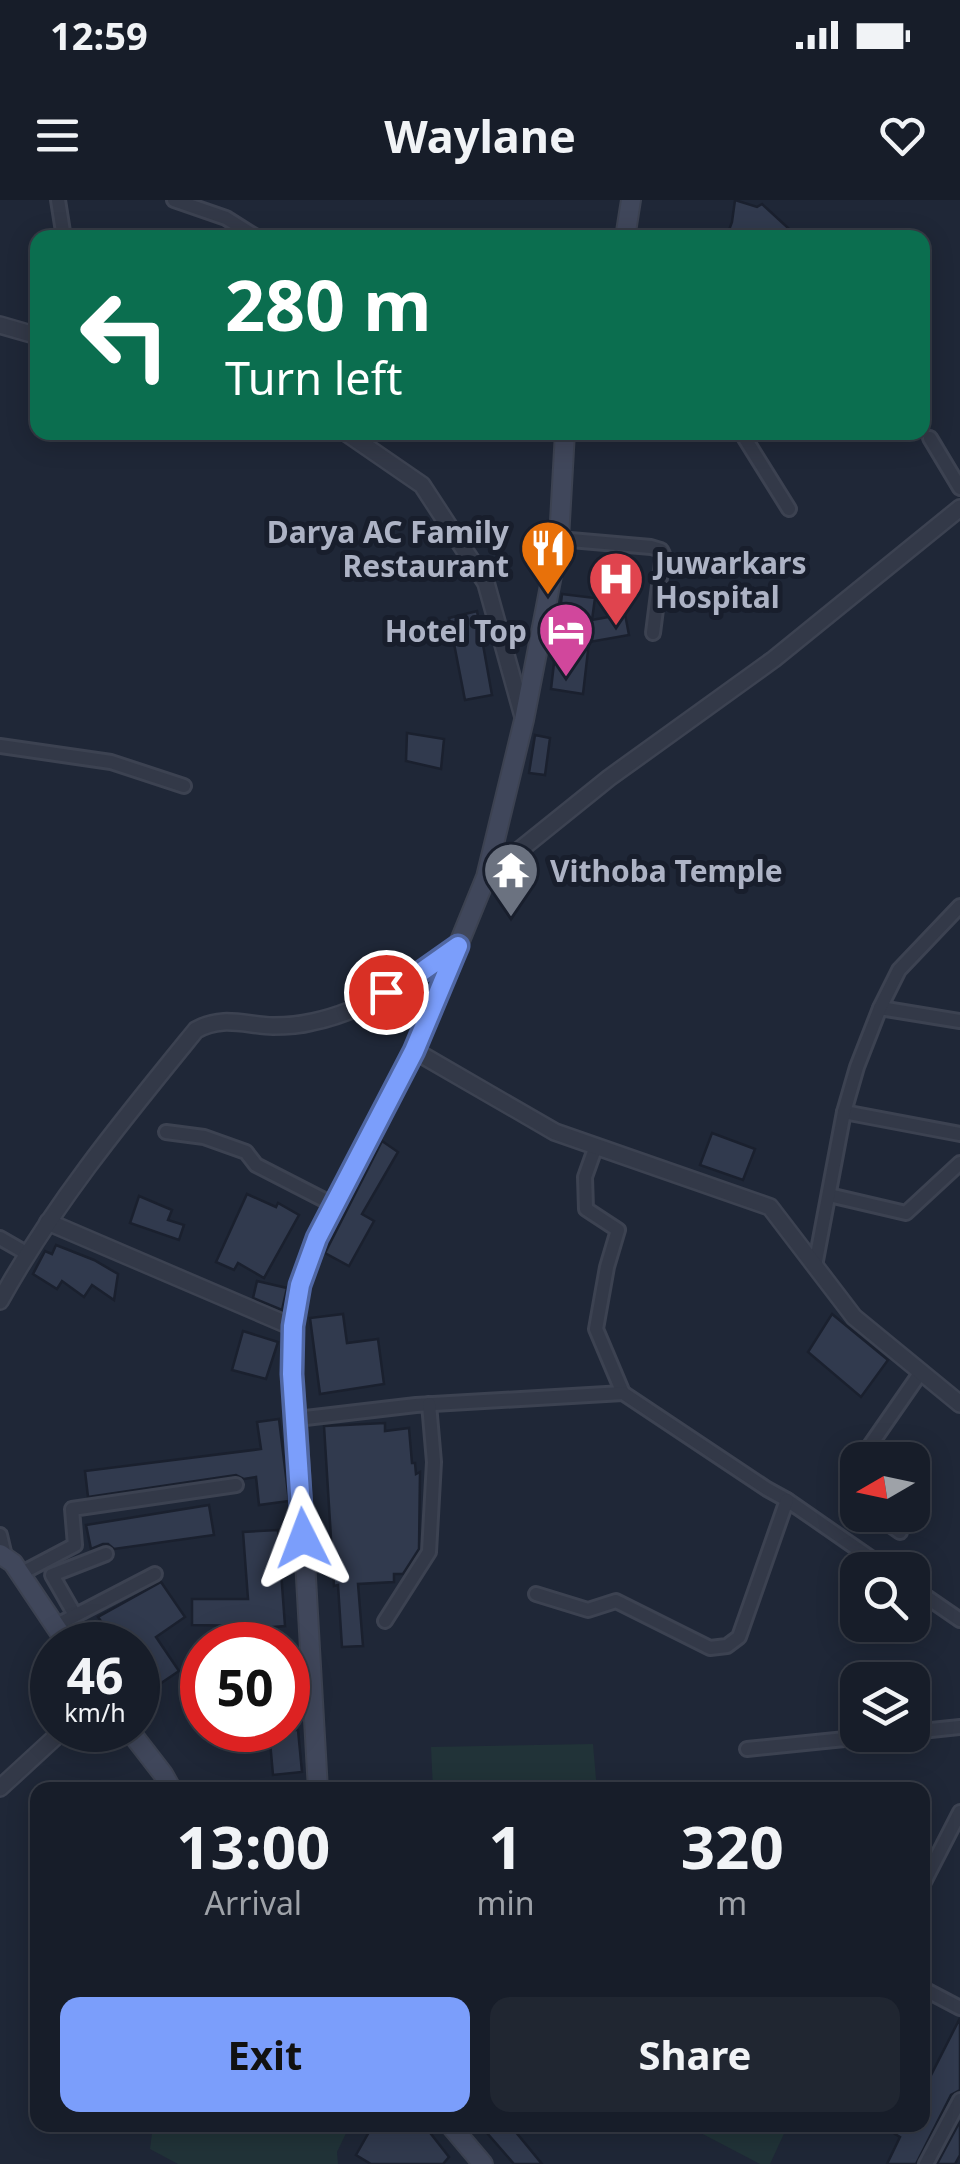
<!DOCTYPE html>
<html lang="en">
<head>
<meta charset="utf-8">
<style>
  body { margin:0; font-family:"Noto Sans",sans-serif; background:#202631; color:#f1f3f6; height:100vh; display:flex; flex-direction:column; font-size:38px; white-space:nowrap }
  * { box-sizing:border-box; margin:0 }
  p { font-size:32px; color:#9ea2a8 }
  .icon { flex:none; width:55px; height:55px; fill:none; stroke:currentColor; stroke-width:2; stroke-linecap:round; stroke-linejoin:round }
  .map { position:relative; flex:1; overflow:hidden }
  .drawer { position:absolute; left:30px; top:1582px; width:900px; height:350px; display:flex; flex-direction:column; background:#171d29; border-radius:20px; box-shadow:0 5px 25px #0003,0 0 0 2px #363b46 }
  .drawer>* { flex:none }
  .guide { position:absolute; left:30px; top:30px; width:900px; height:210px; border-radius:20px; box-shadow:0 5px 25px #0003,0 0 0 2px #363b46; background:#0b6e4f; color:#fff; overflow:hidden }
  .needle { width:65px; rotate:261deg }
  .tools { position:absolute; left:840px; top:1242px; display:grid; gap:20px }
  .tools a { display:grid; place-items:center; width:90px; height:90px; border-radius:20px; background:#171d29; box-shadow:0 5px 25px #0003,0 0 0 2px #363b46; font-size:50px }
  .speed { position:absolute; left:30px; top:1422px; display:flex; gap:20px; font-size:50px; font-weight:700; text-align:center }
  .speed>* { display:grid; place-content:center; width:130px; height:130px; border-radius:50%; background:#171d29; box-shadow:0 5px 25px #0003,0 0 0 2px #363b46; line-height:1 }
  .speed small { font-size:25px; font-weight:400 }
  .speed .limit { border:15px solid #d22; background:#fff; color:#111 }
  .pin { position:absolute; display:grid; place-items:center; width:85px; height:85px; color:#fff; margin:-42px; border:5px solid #fff; border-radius:50%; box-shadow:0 2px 10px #0007 }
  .me { position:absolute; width:110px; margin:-55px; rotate:357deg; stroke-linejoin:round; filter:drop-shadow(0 0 8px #0008) }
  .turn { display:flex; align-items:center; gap:35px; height:210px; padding:0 30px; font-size:45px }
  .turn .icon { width:130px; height:130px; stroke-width:2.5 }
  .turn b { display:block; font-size:70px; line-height:85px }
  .eta { display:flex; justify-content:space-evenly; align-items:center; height:170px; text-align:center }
  .eta b { font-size:60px; font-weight:700; line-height:70px }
  .button { display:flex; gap:20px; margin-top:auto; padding:20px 30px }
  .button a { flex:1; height:115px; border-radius:20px; background:#7b9efb; color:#111; font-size:40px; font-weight:700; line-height:115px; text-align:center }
  .button a+a { background:#202631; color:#f1f3f6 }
  .status { display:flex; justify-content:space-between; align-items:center; height:70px; padding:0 50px; background:#171d29; direction:ltr }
  .status svg { height:28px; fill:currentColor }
  header { display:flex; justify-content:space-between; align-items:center; height:130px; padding:0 30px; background:#171d29; font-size:45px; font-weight:700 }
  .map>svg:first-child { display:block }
  .green { fill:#213338 }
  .building { fill:#313a4e; stroke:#1a202e; stroke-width:2.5 }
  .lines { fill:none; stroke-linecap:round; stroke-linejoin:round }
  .minor-casing { stroke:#3c4251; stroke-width:18 }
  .tertiary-casing { stroke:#3c4251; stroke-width:20 }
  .secondary-casing { stroke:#3c4251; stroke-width:22 }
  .minor { stroke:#333948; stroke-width:12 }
  .tertiary { stroke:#333948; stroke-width:15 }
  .secondary { stroke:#40475b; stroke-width:18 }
  .route-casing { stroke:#5067a3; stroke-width:25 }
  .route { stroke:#7b9efb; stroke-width:18 }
  .labels { text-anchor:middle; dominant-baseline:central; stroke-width:10; stroke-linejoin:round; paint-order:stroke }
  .poi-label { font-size:30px; font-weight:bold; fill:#adb3c5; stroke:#181e2c; text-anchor:end }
</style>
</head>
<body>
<div class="status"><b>12:59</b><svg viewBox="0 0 49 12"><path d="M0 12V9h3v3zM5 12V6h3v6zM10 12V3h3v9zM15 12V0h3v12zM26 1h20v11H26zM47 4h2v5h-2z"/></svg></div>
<header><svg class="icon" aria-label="menu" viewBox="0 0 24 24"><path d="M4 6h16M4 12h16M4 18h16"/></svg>Waylane<svg class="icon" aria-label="heart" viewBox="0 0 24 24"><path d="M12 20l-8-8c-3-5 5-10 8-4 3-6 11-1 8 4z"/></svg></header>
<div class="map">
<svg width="960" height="1964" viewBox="0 0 960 1964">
  <rect width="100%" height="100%" fill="#1f2737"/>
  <g class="green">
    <polygon points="593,1544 597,1590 433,1590 431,1547"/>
    <polygon points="153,1925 350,1925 337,1952 338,1964 178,1964 150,1949"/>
    <polygon points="691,1925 788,1925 770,1964 760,1964 697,1931"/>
  </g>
  <g class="building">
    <polygon points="735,0 757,7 762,4 799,38 726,38 732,22"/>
    <polygon points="562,394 595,398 592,420 625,414 629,435 589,442 583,494 551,489"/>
    <polygon points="477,411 492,495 465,500 449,418"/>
    <polygon points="407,533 444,539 441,569 406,561"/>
    <polygon points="535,535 550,538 545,575 529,573"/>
    <polygon points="712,933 755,949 743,980 700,965"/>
    <polygon points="382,941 398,952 362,1014 374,1021 349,1066 325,1053"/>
    <polygon points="247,994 276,1007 278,1003 299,1015 264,1078 238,1063 234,1070 216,1062"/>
    <polygon points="139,996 172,1010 168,1020 184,1025 179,1040 130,1023"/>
    <polygon points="56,1045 94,1060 118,1074 114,1100 92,1085 84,1097 62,1081 57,1089 33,1074 45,1051 52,1054"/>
    <polygon points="257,1081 287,1088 282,1110 253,1098"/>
    <polygon points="343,1114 347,1143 378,1139 384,1184 320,1194 310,1118"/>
    <polygon points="832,1114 888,1160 861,1197 808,1152"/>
    <polygon points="243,1131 278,1142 266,1179 232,1170"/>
    <polygon points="279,1219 289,1301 259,1305 256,1277 244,1279 236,1275 88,1297 85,1271 261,1249 257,1222"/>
    <polygon points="385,1223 385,1231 409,1228 412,1263 415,1263 416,1274 420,1272 419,1349 403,1374 394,1374 394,1382 358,1384 363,1446 342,1447 338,1385 334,1386 324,1226"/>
    <polygon points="209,1305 214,1335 114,1349 108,1344 103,1344 91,1349 86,1325"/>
    <polygon points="278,1330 285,1426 249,1429 249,1426 192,1425 192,1399 248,1399 243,1332"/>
    <polygon points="161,1382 185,1417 156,1437 179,1471 154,1488 158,1495 138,1510 138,1445 97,1445 89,1433 103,1424 98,1417"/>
    <polygon points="269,1530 298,1530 302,1572 273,1575"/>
    <polygon points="960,1818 960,1890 951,1895 916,1964 887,1964 900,1937 895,1934 900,1925 922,1925 922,1893"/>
    <polygon points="960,1921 960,1955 955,1964 937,1964"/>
    <polygon points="373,1925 424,1925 449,1957 443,1964 371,1964 356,1955"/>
    <polygon points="489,1925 510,1925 542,1964 514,1964 487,1933"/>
  </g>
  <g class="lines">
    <g class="minor-casing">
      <g id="minor">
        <polyline points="58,0 64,38"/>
        <polyline points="174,0 226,18 258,38"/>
        <polyline points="741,232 789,309"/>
        <polyline points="930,238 960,288"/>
        <polyline points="559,339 651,347 661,350 663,354 653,433"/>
        <polyline points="0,546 111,562 184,586"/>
        <polyline points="880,808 960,821"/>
        <polyline points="844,912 960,934"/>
        <polyline points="166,932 204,937 246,952 256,965 334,1005"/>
        <polyline points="596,946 585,977 586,1009 618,1030 607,1067 596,1129 623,1193"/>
        <polyline points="829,995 906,1013 960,963"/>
        <polyline points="0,1038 26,1053"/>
        <polyline points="815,1066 844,912 857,867 880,808 899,770 960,706"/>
        <polyline points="297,1219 416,1205 623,1193 767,1289 787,1300 888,1370"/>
        <polyline points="860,1260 921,1172"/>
        <polyline points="858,1264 847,1285 858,1302"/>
        <polyline points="876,1315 900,1332"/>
        <polyline points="0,1335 5,1356"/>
        <polyline points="20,1374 75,1345 72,1309 236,1285"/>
        <polyline points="912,1387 960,1420"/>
        <polyline points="536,1394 588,1410 616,1401 710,1448 727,1446 739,1437 787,1300"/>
        <polyline points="75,1415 52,1375 106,1354"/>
        <polyline points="385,1421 429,1352 434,1262 429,1204"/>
        <polyline points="55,1426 155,1374"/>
        <polyline points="912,1532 960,1527"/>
        <polyline points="747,1549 884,1535"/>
        <polyline points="922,1686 960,1612"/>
        <polyline points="922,1788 960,1808"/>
        <polyline points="926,1964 960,1900"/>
      </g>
    </g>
    <g class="tertiary-casing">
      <g id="tertiary">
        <polyline points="0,125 38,136"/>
        <polyline points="345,232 422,285 486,383 524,520"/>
        <polyline points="486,677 609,578 774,459 960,308"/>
        <polyline points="415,851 555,932 770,1007 854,1117 960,1204"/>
        <polyline points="48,1022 293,1127"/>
        <path d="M 0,1101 C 54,1003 126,916 196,830 C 222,815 245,825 273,826 C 285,826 300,825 312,822 C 367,811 414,777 458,745"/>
        <polyline points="0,1588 63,1530"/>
      </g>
    </g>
    <g class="secondary-casing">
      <g id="secondary">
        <polyline points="625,38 631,0"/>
        <polyline points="0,1354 13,1363 68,1445"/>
        <polyline points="129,1530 163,1574 172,1590"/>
        <polyline points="318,1590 297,1219 292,1174 293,1127 300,1085 317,1038 415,851 486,677 524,520 559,339 565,232"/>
        <polyline points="450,1925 483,1964"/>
      </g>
    </g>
    <use href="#minor" class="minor"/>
    <use href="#tertiary" class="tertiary"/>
    <use href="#secondary" class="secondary"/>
  </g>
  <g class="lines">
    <g class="route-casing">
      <polyline id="route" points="303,1338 292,1174 293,1126 300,1085 317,1038 414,851 458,746 414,777 386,792"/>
    </g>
    <use href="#route" class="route"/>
  </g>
  <defs>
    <g id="restaurant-pin" transform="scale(2.875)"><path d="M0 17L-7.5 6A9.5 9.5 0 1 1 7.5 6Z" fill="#e8710a" stroke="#181e2c"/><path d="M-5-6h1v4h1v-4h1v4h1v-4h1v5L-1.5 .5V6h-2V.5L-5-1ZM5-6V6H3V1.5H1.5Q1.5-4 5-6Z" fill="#fff"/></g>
    <g id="hospital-pin" transform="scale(2.875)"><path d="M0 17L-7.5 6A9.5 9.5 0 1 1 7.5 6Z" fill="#e0444e" stroke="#181e2c"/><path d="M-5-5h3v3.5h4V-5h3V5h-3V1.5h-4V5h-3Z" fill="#fff"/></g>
    <g id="hotel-pin" transform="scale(2.875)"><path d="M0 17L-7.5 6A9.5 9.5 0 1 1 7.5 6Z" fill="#d1479c" stroke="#181e2c"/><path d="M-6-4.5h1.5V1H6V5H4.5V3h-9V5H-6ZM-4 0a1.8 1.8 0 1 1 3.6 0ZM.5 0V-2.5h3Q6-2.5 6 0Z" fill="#fff"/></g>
    <g id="temple-pin" transform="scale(2.875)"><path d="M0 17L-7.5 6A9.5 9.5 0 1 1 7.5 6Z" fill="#6b7280" stroke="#181e2c"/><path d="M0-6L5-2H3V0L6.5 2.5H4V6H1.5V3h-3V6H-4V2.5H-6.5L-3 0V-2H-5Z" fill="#fff"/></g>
  </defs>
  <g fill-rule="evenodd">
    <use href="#restaurant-pin" x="548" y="348"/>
    <use href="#hospital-pin" x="616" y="379"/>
    <use href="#hotel-pin" x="566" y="430"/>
    <use href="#temple-pin" x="511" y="670"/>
  </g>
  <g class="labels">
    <g class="poi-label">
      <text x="509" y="331">Darya AC Family<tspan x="509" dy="34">Restaurant</tspan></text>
      <text x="655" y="362" text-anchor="start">Juwarkars<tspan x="655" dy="34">Hospital</tspan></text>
      <text x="527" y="430">Hotel Top</text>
      <text x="550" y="670" text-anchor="start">Vithoba Temple</text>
    </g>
  </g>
</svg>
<div class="tools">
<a><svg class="needle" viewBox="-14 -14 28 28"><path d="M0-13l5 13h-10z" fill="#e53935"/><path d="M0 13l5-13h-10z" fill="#9ea2a8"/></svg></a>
<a><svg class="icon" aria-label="search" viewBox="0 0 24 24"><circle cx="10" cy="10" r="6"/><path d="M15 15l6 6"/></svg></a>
<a><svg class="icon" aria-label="layers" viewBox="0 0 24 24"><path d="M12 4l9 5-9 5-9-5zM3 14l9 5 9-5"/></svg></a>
</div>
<div class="speed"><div>46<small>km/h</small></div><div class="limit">50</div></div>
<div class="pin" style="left:386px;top:792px;background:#d93025"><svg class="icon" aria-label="arrive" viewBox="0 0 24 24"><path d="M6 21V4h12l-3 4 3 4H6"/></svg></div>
<svg class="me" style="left:303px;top:1338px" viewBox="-20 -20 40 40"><path d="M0-17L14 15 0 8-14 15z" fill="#7b9efb" stroke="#fff" stroke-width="4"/></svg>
<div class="guide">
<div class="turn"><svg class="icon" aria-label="left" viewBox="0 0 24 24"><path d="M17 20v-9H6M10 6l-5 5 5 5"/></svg><div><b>280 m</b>Turn left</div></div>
</div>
<section class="drawer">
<div class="eta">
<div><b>13:00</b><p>Arrival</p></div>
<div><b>1</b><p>min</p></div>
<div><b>320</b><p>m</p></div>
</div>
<div class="button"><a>Exit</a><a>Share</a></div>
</section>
</div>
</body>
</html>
